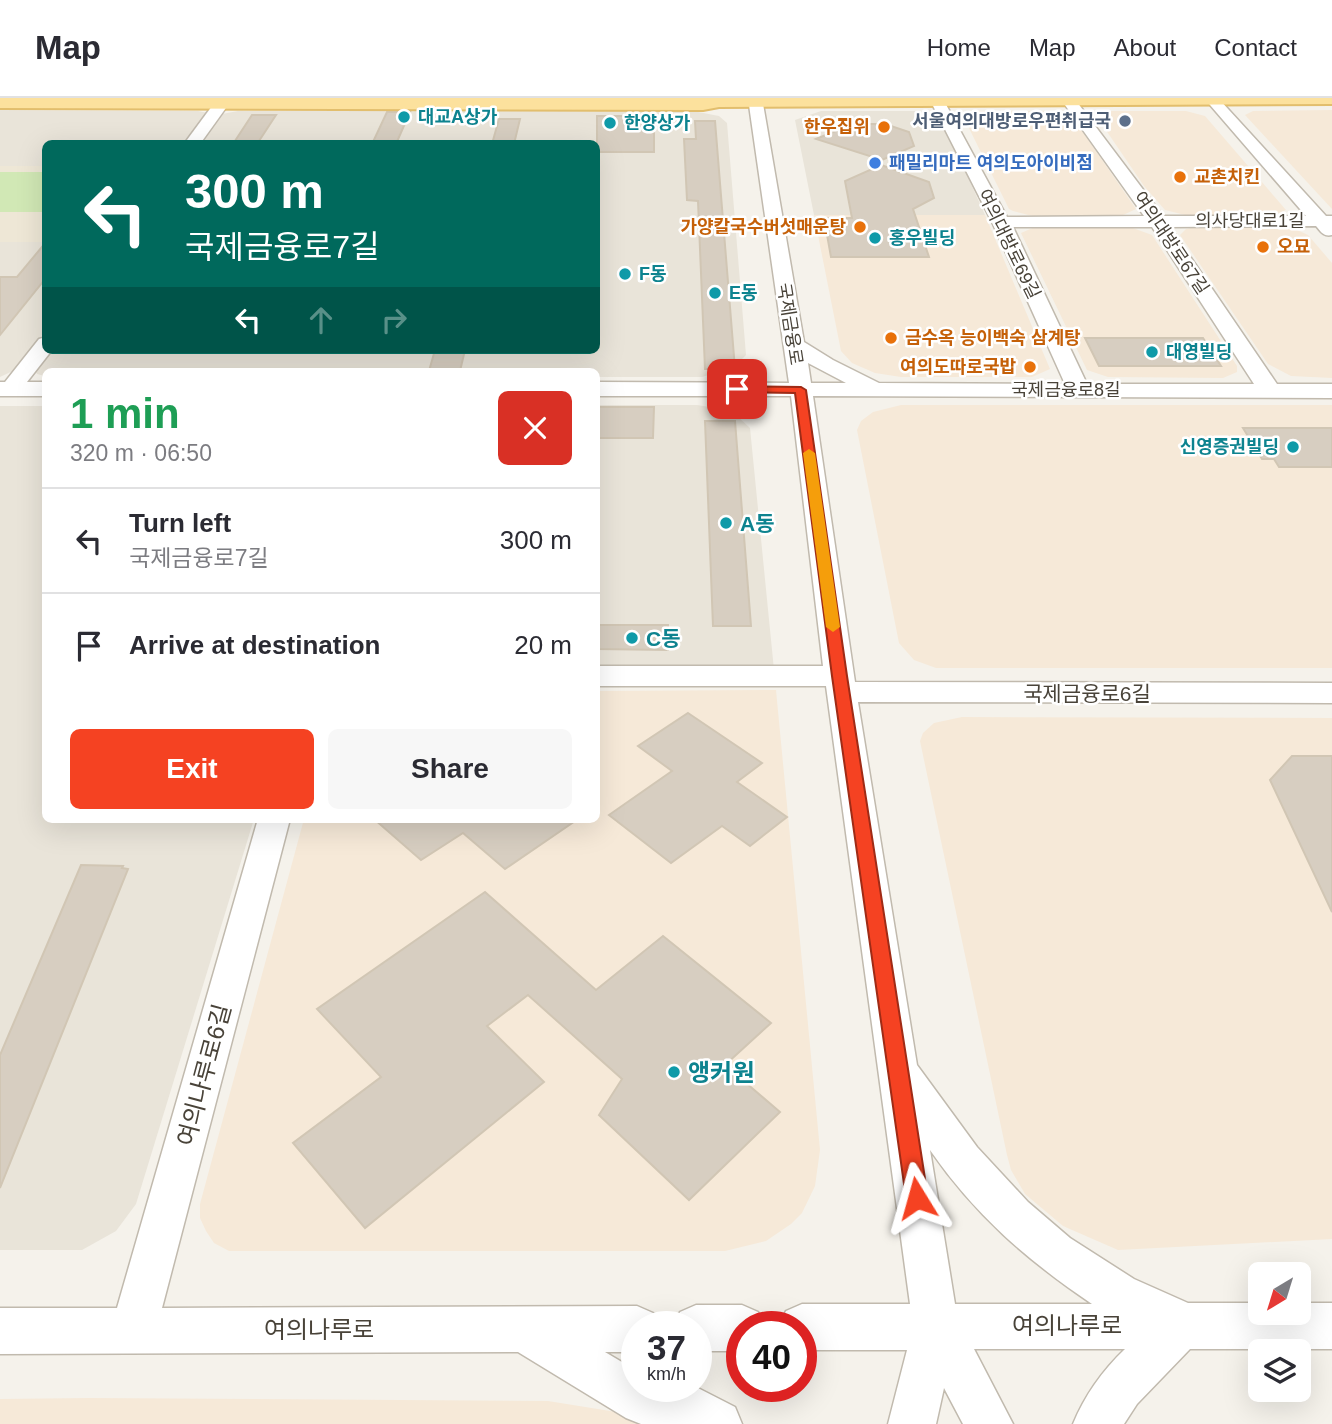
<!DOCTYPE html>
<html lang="en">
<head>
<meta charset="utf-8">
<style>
  body { margin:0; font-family:Arial,"Noto Sans KR",sans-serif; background:#f7f7f7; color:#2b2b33; height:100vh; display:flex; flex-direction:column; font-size:26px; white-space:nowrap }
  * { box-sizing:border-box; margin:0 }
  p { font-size:23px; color:#7c7c81 }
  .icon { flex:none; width:38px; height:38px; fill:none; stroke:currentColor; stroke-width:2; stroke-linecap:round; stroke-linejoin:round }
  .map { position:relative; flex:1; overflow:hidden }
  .side { position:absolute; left:42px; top:270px; width:558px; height:455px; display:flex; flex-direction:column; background:#fff; border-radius:10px; box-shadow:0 7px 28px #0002 }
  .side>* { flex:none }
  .hud { position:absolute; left:42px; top:42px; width:558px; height:214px; border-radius:10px; box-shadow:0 7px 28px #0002; background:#00695c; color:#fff; overflow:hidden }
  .needle { width:46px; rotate:218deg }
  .buttons { position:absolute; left:1248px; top:1164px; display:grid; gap:14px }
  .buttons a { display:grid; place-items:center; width:63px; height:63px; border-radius:10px; background:#fff; box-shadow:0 7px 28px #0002; font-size:35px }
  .speed { position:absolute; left:621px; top:1213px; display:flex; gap:14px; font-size:35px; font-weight:700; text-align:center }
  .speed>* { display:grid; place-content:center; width:91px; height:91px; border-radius:50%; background:#fff; box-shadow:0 7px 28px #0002; line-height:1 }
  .speed small { font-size:18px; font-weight:400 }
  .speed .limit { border:10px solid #d22; background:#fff; color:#111 }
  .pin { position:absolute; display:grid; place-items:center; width:60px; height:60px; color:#fff; margin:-30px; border-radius:14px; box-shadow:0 4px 10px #0006 }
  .me { position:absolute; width:77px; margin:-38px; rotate:352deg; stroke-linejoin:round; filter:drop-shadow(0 0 5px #0008) }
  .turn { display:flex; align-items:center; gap:24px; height:147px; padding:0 28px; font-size:32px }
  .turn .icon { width:91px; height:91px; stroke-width:2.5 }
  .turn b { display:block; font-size:49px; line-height:60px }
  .lanes { display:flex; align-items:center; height:66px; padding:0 28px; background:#0003; justify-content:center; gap:35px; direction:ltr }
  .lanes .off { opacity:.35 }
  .round { display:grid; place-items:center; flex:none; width:74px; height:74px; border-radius:10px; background:#f7f7f7 }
  .headline { display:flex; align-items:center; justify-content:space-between; height:119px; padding:0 28px }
  h1 { font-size:42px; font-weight:600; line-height:52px; color:#1e9e55 }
  .primary-button { display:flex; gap:14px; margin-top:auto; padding:14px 28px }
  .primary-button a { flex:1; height:80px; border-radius:10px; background:#f54222; color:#fff; font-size:28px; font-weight:600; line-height:80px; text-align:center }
  .primary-button a+a { background:#f7f7f7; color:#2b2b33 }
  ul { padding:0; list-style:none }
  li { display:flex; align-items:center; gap:21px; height:105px; padding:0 28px; border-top:2px solid #e1e1e2 }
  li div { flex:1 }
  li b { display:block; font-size:26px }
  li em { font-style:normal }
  header { display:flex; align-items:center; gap:42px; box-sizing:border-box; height:98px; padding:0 35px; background:#fff; border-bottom:2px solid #e1e1e2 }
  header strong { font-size:33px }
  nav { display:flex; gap:38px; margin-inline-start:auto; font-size:24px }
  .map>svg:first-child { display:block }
  .residential { fill:#e9e4d9 }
  .commercial { fill:#f6e9d8 }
  .education { fill:#eee7d6 }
  .green { fill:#d1e8b5 }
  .building { fill:#d7cec1; stroke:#d1c6b4; stroke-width:2 }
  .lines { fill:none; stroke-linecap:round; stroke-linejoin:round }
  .minor-casing { stroke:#c1baae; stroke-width:3 }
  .major-casing { stroke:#e2be6d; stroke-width:4 }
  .minor { fill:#fff; fill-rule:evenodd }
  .major { fill:#fce19d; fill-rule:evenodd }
  .route { fill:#f54222; stroke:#9f2b16; stroke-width:2 }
  .slow { fill:#f59e0b }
  .culture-dot { fill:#0f9aa8; stroke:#fff; stroke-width:2.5 }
  .service-dot { fill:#5c6f8a; stroke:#fff; stroke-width:2.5 }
  .food-dot { fill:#e8710a; stroke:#fff; stroke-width:2.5 }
  .shop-dot { fill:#3f7fe0; stroke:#fff; stroke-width:2.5 }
  .labels { text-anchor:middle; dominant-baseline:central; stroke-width:5; stroke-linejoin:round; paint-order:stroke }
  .far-culture-label { font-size:18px; font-weight:bold; fill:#0d838f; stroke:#fff; text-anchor:start }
  .far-service-label { font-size:18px; font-weight:bold; fill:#4e5e75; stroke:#fff; text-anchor:end }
  .far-food-label { font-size:18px; font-weight:bold; fill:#c56008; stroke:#fff; text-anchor:end }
  .far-shop-label { font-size:18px; font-weight:bold; fill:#366cbe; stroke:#fff; text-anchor:start }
  .far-street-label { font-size:18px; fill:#494339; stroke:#fff }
  .culture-label { font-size:21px; font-weight:bold; fill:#0d838f; stroke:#fff; text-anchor:start }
  .street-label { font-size:21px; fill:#494339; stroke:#fff }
  .near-culture-label { font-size:24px; font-weight:bold; fill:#0d838f; stroke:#fff; text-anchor:start }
  .near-street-label { font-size:24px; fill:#494339; stroke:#fff }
</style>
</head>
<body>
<header>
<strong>Map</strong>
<nav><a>Home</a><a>Map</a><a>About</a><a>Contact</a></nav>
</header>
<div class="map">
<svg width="1332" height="1326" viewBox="0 0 1332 1326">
  <rect width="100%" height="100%" fill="#f5f2eb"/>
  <g class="residential">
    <polygon points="0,12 198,13 208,15 187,45 46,46 45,68 0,68"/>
    <polygon points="238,13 693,13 719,18 727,25 746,257 733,270 702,279 597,279 597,273 46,273 45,278 37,276 34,271 48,252 597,252 597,46 200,45 222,16"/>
    <polygon points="821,13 918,13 934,16 942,22 985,117 814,117 795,22"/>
    <polygon points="0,144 45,144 45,233 17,271 0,279"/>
    <polygon points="597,307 697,307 716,310 736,317 750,330 775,582 597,582"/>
    <polygon points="0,308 45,308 46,721 254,721 136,1106 116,1133 82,1152 0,1152"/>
  </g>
  <g class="commercial">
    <polygon points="1332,12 1332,111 1245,17 1253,13"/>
    <polygon points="978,13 1058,13 1071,17 1136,111 1121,118 1032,118 1013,113 1009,111 963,18"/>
    <polygon points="1112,13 1186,13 1205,18 1286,112 1271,118 1189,118 1165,112 1144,88 1097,19 1101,15"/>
    <polygon points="814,117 985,117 1050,271 1032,279 901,279 875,275 852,265 841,253"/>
    <polygon points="1035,129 1130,129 1152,137 1237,268 1237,274 1223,280 1108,279 1087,272 1021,135"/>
    <polygon points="1196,129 1277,129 1295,131 1308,137 1332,165 1332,280 1291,278 1268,266 1180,137 1186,131"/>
    <polygon points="901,307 1332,307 1332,570 936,570 914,562 899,545 857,332 861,323 873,314"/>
    <polygon points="776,592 820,1052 815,1088 802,1115 791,1126 766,1143 725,1153 229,1153 214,1145 206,1133 200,1120 200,1106 304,721 597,721 597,593"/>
    <polygon points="962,619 1332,620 1332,1141 1118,1152 1063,1128 1025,1096 1011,1072 1007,1057 920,643 923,635 934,625"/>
    <polygon points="89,1300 548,1303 666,1322 672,1326 0,1326 0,1301"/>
  </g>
  <rect class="education" x="0" y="68" width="45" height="76"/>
  <rect class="green" x="0" y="74" width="45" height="40"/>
  <g class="building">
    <polygon points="387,14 410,14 396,46 372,46"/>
    <polygon points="252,17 276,17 257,46 233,46"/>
    <rect x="597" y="18" width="57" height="36"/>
    <polygon points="499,21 520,21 514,46 492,46"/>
    <polygon points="695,23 715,23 735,271 705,271 698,103 687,102 684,41 696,41"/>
    <polygon points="853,26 885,26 909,34 914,48 882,62 816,41"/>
    <polygon points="881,67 929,84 934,100 913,111 929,159 831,159 824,120 852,120 845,83"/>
    <polygon points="46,144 46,180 0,237 0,179 17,179"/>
    <polygon points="1085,240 1203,240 1221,268 1099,268"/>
    <polygon points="435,252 465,252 460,273 429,273"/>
    <polygon points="597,309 654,309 653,340 597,340"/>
    <polygon points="705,323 735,323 751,528 713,528"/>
    <polygon points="1243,330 1332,330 1332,369 1279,369 1274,361 1262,361"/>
    <polygon points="597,527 668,527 668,552 597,551"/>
    <polygon points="688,615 762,665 737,684 787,719 750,748 722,728 671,765 609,717 672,673 638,648"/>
    <polygon points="1292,658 1332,658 1332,814 1270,682"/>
    <polygon points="374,721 578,721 505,771 463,735 421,762"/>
    <polygon points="81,767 123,768 122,770 128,771 0,1090 0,957"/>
    <polygon points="485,794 596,892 663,838 771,925 725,967 780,1014 689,1102 599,1017 622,981 528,897 487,928 544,984 365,1130 293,1045 381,979 317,911"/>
  </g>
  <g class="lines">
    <g class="minor-casing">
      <g id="minor">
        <path d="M 748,0 L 762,0 L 804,244 L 833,262 L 879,285 L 1065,286 L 992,124 L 929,0 L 943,1 L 1007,119 L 1144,118 L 1060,0 L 1074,0 L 1163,118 L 1306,118 L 1204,0 L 1218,0 L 1326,118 L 1332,118 L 1332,137 C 1324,139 1321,134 1316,128 L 1170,129 L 1277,286 L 1332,286 L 1332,300 L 813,298 L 855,584 L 1332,585 L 1332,605 L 858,604 L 917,967 L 977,1049 L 1028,1104 L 1070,1140 L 1134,1181 L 1188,1205 L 1260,1205 L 1260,1214 L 1298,1214 L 1298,1205 L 1332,1205 L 1332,1251 L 1190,1251 L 1137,1306 L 1124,1326 L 1073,1326 C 1085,1297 1102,1273 1125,1251 L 974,1251 L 1013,1326 L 963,1326 L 944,1290 L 936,1326 L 888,1326 L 907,1252 L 802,1252 L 802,1228 L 779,1228 L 786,1213 L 802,1206 L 910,1206 L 826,588 L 597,588 L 597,568 L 823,568 L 791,298 L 597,298 L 597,284 L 789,285 ZM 1013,129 L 1152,129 L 1254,286 L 1087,286 ZM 808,265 L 846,285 L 811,285 ZM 930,1052 C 975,1117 1027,1162 1092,1206 L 955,1206 Z"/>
        <polygon points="220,2 228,7 200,46 184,46 215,4"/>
        <polygon points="46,239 46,252 52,252 27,284 46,284 46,298 0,298 0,284 5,284 39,241"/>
        <polygon points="258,721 290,721 162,1210 637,1208 653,1215 659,1228 637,1228 637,1254 605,1254 637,1273 637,1288 694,1288 735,1309 742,1326 641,1326 626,1320 518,1254 0,1256 0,1210 117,1210"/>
        <polygon points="696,1207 742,1207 758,1214 764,1228 742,1228 742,1253 696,1253 696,1228 674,1228 680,1214"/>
      </g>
    </g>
    <g class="major-casing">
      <polygon id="major" points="0,0 1332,0 1332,6 719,9 703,12 0,10"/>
    </g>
    <use href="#minor" class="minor"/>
    <use href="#major" class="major"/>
  </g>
  <polygon class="route" points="733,288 801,289 806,292 847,578 928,1100 925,1108 917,1111 909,1108 906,1100 832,578 795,295 737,294 731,291"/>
  <polygon class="slow" points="809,351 815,355 840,529 833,534 826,529 803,355"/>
  <g class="culture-dot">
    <circle cx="404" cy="19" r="7"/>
    <circle cx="610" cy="25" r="7"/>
    <circle cx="875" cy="140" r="7"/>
    <circle cx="625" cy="176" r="7"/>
    <circle cx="715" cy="195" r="7"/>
    <circle cx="1152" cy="254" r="7"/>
    <circle cx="1293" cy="349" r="7"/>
    <circle cx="726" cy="425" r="7"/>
    <circle cx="632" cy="540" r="7"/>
    <circle cx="674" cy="974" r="7"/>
  </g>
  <circle class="service-dot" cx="1125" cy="23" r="7"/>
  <g class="food-dot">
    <circle cx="884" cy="29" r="7"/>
    <circle cx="1180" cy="79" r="7"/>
    <circle cx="860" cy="129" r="7"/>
    <circle cx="1263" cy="149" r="7"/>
    <circle cx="891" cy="240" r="7"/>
    <circle cx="1030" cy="269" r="7"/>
  </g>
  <circle class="shop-dot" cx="875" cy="65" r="7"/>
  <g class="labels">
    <g class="far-culture-label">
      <text x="418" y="19">대교A상가</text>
      <text x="624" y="25">한양상가</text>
      <text x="889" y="140">홍우빌딩</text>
      <text x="639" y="176">F동</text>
      <text x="729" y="195">E동</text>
      <text x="1166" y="254">대영빌딩</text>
      <text x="1279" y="349" text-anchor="end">신영증권빌딩</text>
    </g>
    <g class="far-service-label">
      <text x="1111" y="23">서울여의대방로우편취급국</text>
    </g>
    <g class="far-food-label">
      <text x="870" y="29">한우집위</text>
      <text x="1194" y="79" text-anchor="start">교촌치킨</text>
      <text x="846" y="129">가양칼국수버섯매운탕</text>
      <text x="1277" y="149" text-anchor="start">오묘</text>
      <text x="905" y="240" text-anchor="start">금수옥 능이백숙 삼계탕</text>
      <text x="1016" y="269">여의도따로국밥</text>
    </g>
    <g class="far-shop-label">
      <text x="889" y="65">패밀리마트 여의도아이비점</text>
    </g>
    <g class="far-street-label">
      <text x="1250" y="123">의사당대로1길</text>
      <text transform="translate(1171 145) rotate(56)">여의대방로67길</text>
      <text transform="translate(1009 146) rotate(64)">여의대방로69길</text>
      <text transform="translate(790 226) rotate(81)">국제금융로</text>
      <text x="1066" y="292">국제금융로8길</text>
    </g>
    <g class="culture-label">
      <text x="740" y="425">A동</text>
      <text x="646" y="540">C동</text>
    </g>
    <g class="street-label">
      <text x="1087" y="595">국제금융로6길</text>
    </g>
    <g class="near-culture-label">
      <text x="688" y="974">앵커원</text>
    </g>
    <g class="near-street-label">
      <text transform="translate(204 977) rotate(-75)">여의나루로6길</text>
      <text x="1067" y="1227">여의나루로</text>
      <text x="319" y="1231">여의나루로</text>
    </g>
  </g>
</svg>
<div class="buttons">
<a><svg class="needle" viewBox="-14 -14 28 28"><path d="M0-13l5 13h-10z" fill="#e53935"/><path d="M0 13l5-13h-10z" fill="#7c7c81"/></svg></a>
<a><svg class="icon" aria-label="layers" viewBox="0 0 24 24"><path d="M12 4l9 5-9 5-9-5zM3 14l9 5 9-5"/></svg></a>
</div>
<div class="speed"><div>37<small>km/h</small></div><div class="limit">40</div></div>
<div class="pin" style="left:737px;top:291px;background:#d93025"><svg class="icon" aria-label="arrive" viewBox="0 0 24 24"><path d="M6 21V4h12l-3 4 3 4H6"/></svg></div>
<svg class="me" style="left:917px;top:1100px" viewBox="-20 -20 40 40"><path d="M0-17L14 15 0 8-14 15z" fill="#f54222" stroke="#fff" stroke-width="4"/></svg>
<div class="hud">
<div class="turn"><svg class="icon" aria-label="left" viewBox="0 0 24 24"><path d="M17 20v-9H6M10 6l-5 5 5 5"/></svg><div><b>300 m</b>국제금융로7길</div></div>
<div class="lanes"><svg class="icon" aria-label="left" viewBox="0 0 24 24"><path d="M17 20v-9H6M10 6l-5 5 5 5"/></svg><svg class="icon off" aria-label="ahead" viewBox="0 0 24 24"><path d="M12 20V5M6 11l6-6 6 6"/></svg><svg class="icon off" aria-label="right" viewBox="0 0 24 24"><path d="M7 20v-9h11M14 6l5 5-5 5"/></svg></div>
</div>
<section class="side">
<div class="headline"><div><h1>1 min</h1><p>320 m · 06:50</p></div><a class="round" style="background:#d93025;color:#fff"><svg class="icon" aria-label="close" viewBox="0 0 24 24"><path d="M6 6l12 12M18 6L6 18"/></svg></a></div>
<ul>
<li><svg class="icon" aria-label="left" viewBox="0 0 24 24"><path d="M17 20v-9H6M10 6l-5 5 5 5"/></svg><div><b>Turn left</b><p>국제금융로7길</p></div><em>300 m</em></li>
<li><svg class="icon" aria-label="arrive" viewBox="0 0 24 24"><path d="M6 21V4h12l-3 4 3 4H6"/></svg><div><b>Arrive at destination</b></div><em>20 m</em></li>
</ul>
<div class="primary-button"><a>Exit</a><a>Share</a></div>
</section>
</div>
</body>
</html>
